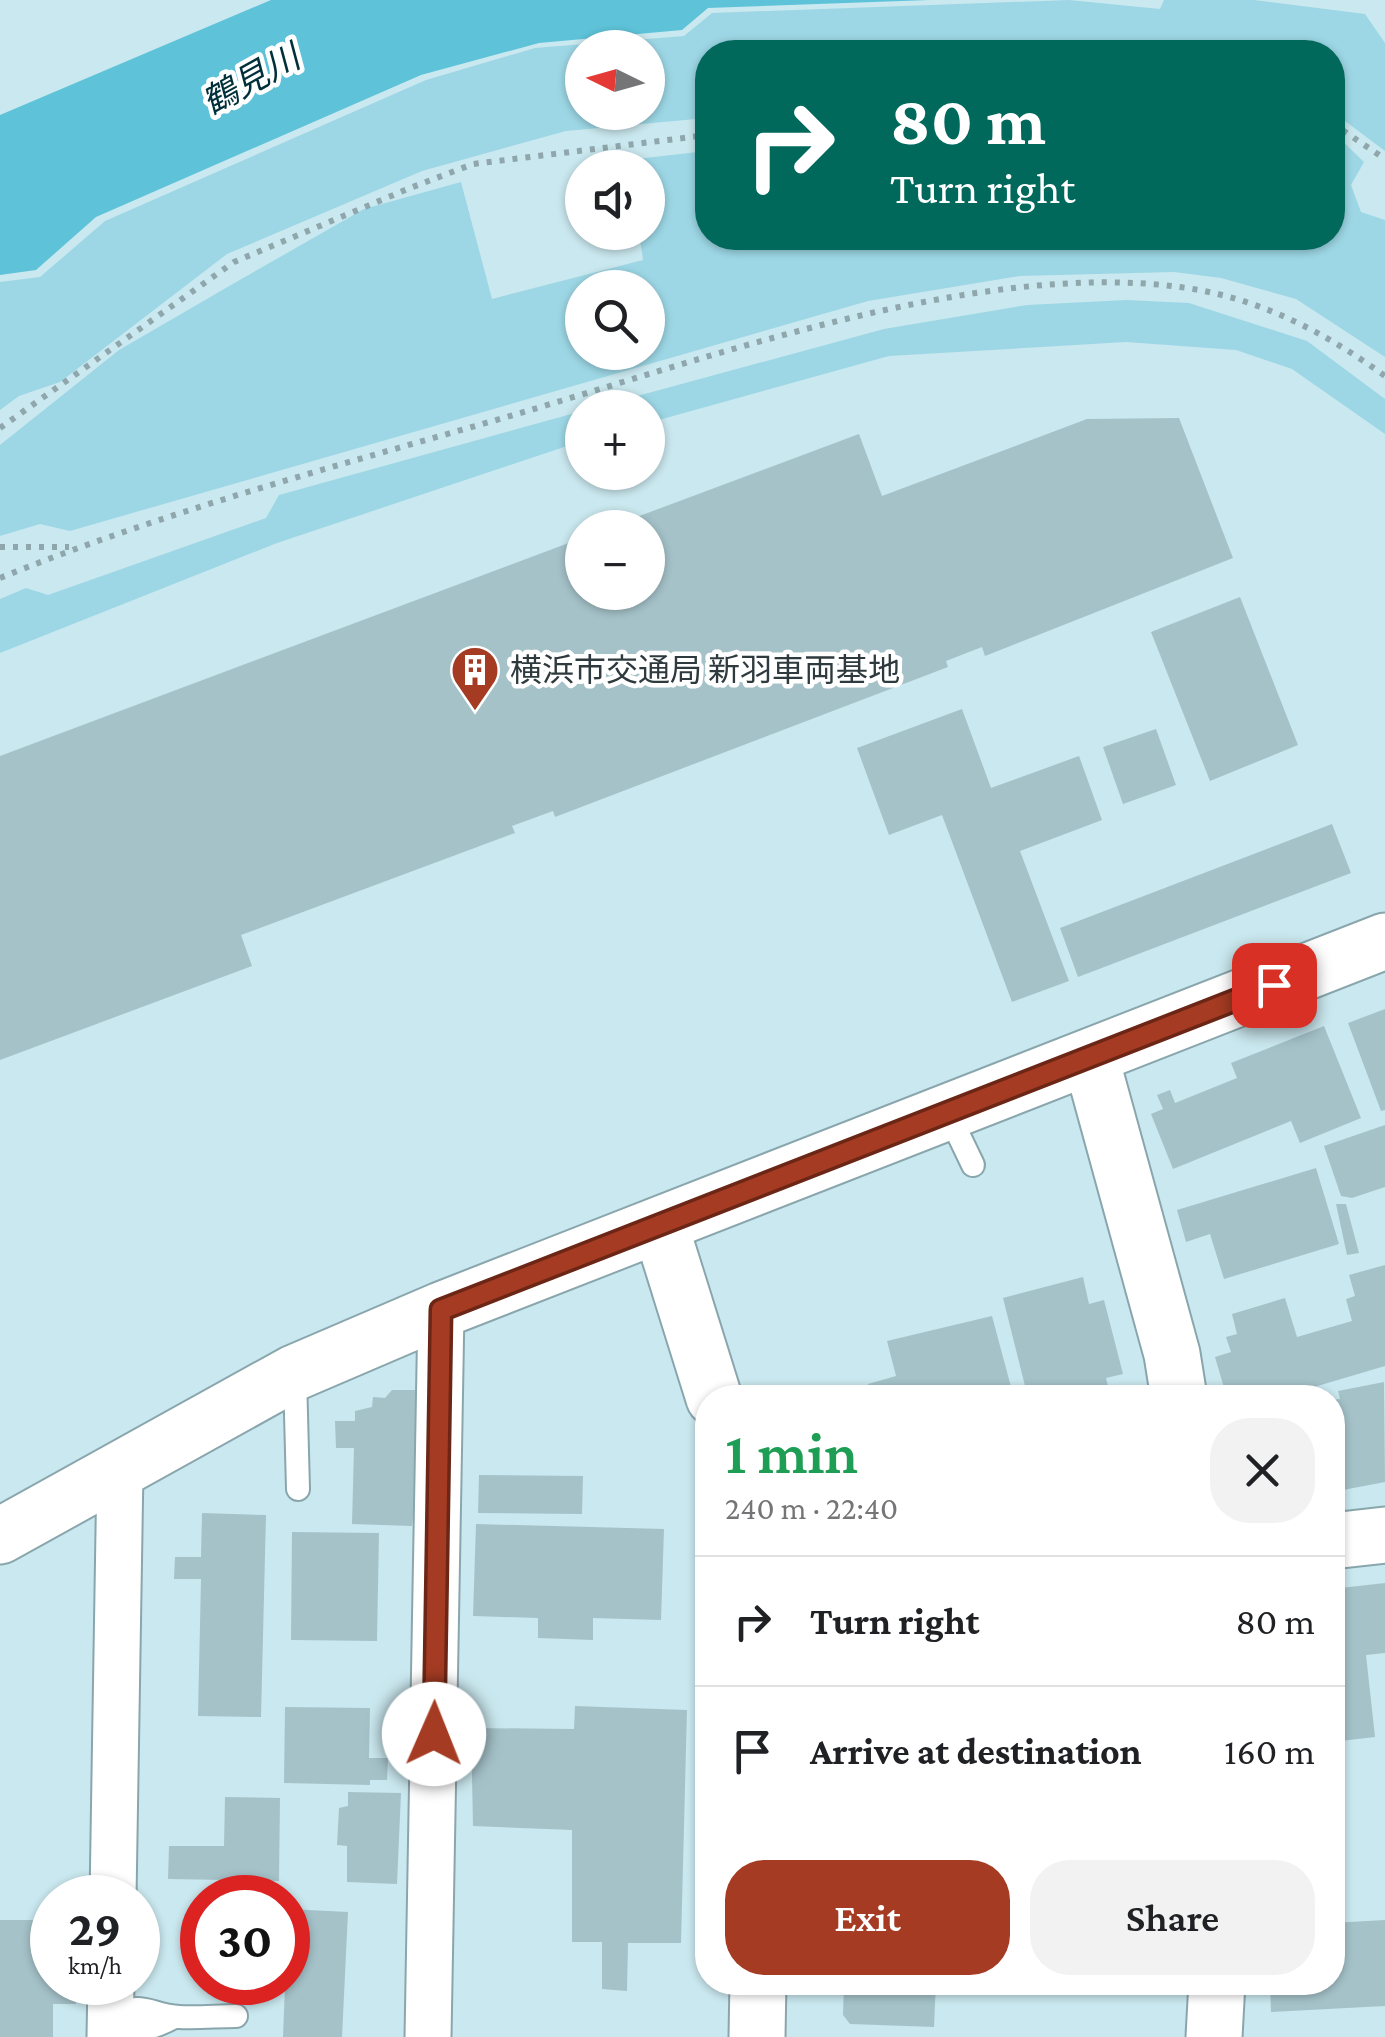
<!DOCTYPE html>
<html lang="en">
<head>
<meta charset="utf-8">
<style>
  body { margin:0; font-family:"Crimson Pro","Noto Sans JP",serif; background:#f2f2f2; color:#202124; height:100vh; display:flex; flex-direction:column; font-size:38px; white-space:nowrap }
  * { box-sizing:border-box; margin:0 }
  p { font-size:32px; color:#757577 }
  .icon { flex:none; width:55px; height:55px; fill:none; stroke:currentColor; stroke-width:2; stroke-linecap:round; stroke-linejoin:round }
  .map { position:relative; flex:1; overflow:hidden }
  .sheet { position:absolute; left:695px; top:1385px; width:650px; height:610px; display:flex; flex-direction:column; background:#fff; border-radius:40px; box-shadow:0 2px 8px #0004 }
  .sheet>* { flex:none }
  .banner { position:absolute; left:695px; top:40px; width:650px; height:210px; border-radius:40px; box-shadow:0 2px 8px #0004; background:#00695c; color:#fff; overflow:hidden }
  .needle { width:65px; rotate:275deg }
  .controls { position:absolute; left:565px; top:30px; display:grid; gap:20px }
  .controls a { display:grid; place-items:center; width:100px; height:100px; border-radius:50%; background:#fff; box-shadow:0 2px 8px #0004; font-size:50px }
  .speed { position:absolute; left:30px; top:1875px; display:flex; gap:20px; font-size:50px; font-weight:700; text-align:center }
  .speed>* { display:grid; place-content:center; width:130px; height:130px; border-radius:50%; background:#fff; box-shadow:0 2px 8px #0004; line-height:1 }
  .speed small { font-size:25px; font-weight:400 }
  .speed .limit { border:15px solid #d22; background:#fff; color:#111 }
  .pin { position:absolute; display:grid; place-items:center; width:85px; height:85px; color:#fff; margin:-42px; border-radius:20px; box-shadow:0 5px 15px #0006 }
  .me { position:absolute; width:110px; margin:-55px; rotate:1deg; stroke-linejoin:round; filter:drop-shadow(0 0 8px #0008) }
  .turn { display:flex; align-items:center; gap:35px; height:210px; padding:0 30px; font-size:45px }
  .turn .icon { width:130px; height:130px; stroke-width:2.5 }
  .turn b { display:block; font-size:70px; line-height:85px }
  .round { display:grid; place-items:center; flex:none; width:105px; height:105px; border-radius:40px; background:#f2f2f2 }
  .head { display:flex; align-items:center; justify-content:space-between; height:170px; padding:0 30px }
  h1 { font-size:60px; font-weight:600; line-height:75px; color:#1e9e55 }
  .cta { display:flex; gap:20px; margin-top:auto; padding:20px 30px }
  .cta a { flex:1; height:115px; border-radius:40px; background:#a43b22; color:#fff; font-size:40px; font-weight:600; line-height:115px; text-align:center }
  .cta a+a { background:#f2f2f2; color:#202124 }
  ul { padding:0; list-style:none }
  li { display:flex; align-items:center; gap:30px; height:130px; padding:0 30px; border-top:2px solid #e0e0e0 }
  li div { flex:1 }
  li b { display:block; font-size:38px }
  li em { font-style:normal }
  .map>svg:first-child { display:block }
  .green { fill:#9dd7e5; fill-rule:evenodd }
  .water { fill:#5ec3d9 }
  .building { fill:#a5c2c9 }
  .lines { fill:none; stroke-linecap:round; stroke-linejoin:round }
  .lane-casing { stroke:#8aa6ad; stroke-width:26 }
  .street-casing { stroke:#8aa6ad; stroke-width:49 }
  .secondary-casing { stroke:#8aa6ad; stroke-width:59 }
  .path { stroke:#8fa7ac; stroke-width:6; stroke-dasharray:5 8; stroke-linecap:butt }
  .lane { stroke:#fff; stroke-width:22 }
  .street { stroke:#fff; stroke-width:45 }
  .secondary { stroke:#fff; stroke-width:55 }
  .route-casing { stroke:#6b2616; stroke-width:25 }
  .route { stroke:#a43b22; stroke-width:18 }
  .labels { text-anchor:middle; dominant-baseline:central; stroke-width:9; stroke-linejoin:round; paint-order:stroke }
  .poi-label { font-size:32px; fill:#2e3a3d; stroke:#fff; text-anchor:start }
  .water-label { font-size:35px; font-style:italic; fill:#003039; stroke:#fff }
</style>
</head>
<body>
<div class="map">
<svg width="1385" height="2037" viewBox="0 0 1385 2037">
  <rect width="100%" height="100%" fill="#cae8ef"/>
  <g class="green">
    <path d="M 1069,0 L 1160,9 L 1164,0 L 1254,0 L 1365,14 L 1385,43 L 1385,151 L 1333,112 L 1332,52 L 708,52 L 707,118 L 566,131 L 422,171 L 227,254 L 60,382 L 19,396 L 0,410 L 0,282 L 40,277 L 105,221 L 426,80 L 535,48 L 684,36 L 712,13 ZM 582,48 L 648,48 L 648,112 L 582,112 Z"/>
    <path d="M 1333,132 L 1364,162 L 1351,185 L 1361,212 L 1385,220 L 1385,357 L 1296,299 L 1221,278 L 1174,272 L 1020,276 L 868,301 L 70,531 L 40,524 L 0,536 L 0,445 L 119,350 L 231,285 L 364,209 L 461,182 L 492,299 L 643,260 L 639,233 L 648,232 L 648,168 L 628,167 L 627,160 L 707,151 L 708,238 L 1332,238 ZM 582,288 L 648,288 L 648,352 L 582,352 Z"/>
    <polygon points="1126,300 1189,303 1307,341 1385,399 1385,434 1292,369 1236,350 1126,342 889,356 648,423 648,408 597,407 884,329 1027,305"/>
    <polygon points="582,411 582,441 277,543 0,653 0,599 26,588 48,595 266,518 279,495"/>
  </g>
  <polygon class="water" points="271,0 929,0 708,8 682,30 539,43 421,75 96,217 36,270 0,275 0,115"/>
  <g class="building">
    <polygon points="1179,418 1233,558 985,656 982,647 946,661 948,667 555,817 553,811 512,826 515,833 241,935 252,966 0,1060 0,756 582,538 582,592 648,592 648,528 610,527 859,434 882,496 1087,419"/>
    <polygon points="1240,597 1298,745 1210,781 1151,632"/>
    <polygon points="962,709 991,788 1079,756 1102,820 1020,851 1069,981 1012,1002 942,815 889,835 857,748"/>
    <polygon points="1156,729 1176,785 1123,804 1103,747"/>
    <polygon points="1332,824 1351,873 1078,977 1060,928"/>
    <polygon points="1385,1009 1385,1110 1381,1111 1348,1023"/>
    <polygon points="1324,1026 1361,1118 1300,1143 1291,1121 1173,1169 1151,1114 1163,1109 1157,1095 1170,1090 1175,1103 1237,1078 1231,1063"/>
    <polygon points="1385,1125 1385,1187 1352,1198 1341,1196 1324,1146"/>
    <polygon points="1316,1168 1339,1244 1224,1279 1210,1234 1186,1242 1177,1210"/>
    <polygon points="1336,1204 1346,1204 1359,1253 1347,1255"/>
    <polygon points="1385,1265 1385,1366 1277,1398 1227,1398 1215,1357 1231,1352 1226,1337 1237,1334 1232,1314 1285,1298 1297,1337 1352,1321 1346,1299 1355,1296 1349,1275"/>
    <polygon points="1083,1277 1089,1304 1104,1300 1123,1374 1106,1378 1111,1398 1028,1398 1003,1298"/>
    <polygon points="992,1316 1014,1398 872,1398 868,1384 896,1376 887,1341"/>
    <polygon points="1384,1382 1385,1482 1343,1490 1332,1435 1332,1400 1340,1399 1338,1391"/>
    <polygon points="392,1390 417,1390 419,1465 412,1526 352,1524 354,1448 336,1448 335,1421 355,1421 355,1411 372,1407 373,1397 385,1398"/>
    <polygon points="479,1475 583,1476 582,1514 478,1513"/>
    <polygon points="202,1513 266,1515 261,1717 198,1716 201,1579 174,1579 175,1557 201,1557"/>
    <polygon points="476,1524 664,1529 661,1620 593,1618 593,1640 538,1638 538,1618 473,1616"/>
    <polygon points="292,1532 379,1533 377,1641 291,1640"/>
    <polygon points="1385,1583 1385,1653 1366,1655 1375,1737 1332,1742 1332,1589"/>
    <polygon points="575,1706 687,1710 681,1943 628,1943 627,1991 602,1989 602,1942 572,1942 572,1830 473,1826 471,1728 574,1729"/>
    <polygon points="285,1707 370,1708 369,1758 388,1758 387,1780 370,1780 370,1785 284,1783"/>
    <polygon points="348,1792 401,1793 397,1884 347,1882 347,1846 337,1845 339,1808 348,1806"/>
    <polygon points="225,1797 280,1798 279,1881 168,1879 169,1846 224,1846"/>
    <polygon points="288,1909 348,1912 342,2037 283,2037"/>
    <polygon points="0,1920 52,1920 52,1982 76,1982 76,2004 53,2004 53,2037 0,2037"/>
    <polygon points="1385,1920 1385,2006 1271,2012 1270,1982 1332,1982 1332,1923"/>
    <polygon points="844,1982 936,1982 934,2027 850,2024 843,2015"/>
  </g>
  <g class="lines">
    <g class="lane-casing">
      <g id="lane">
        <polyline points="948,1113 973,1165"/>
        <polyline points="295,1377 298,1489"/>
        <path d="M 174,2017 C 148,2031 136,2034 110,2017 C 145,2000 148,2015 179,2017 C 198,2018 218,2016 236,2016"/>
      </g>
    </g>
    <g class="street-casing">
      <g id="street">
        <polyline points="113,1898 120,1469"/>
        <polyline points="110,2037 111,1982"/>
        <polyline points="428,2037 441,1310"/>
      </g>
    </g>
    <g class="secondary-casing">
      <g id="secondary">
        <polyline points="1091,1059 1172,1354 1179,1398"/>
        <polyline points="660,1225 714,1398"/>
        <polyline points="0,1536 294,1373 441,1310 1385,941"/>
        <polyline points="1332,1541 1385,1535"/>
        <polyline points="757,2037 758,1982"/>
        <polyline points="1214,2037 1217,1982"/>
      </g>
    </g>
    <g class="path">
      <polyline points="1332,123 1385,159"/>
      <polyline points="0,428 234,262 410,188 473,164 708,135"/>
      <polyline points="0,547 69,547"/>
      <path d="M 0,578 C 168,510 344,464 517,414 C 712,357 978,260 1180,287 C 1257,297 1323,331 1385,376"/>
    </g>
    <use href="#lane" class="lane"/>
    <use href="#street" class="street"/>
    <use href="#secondary" class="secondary"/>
  </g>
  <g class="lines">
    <g class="route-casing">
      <polyline id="route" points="434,1734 441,1310 1274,985"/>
    </g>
    <use href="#route" class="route"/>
  </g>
  <defs>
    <g id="building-pin" transform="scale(2.5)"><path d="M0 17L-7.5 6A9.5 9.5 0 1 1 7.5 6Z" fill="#a43b22" stroke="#fff"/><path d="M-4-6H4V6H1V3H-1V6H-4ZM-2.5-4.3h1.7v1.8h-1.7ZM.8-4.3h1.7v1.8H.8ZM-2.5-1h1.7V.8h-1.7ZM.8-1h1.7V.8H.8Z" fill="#fff"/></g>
  </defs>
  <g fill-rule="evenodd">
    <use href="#building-pin" x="475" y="670"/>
  </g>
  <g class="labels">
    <g class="poi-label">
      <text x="510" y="670">横浜市交通局 新羽車両基地</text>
    </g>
    <g class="water-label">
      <text transform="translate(251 80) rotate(-29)">鶴見川</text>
    </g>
  </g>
</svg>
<div class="controls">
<a><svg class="needle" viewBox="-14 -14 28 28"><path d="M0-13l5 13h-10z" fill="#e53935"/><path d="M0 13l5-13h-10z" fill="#757577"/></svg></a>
<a><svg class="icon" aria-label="sound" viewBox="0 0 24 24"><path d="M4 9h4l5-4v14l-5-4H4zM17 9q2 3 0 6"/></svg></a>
<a><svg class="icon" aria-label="search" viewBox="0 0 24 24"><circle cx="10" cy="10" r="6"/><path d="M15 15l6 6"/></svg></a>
<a>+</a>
<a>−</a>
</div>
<div class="speed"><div>29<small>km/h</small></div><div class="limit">30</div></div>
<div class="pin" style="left:1274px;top:985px;background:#d93025"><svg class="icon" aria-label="arrive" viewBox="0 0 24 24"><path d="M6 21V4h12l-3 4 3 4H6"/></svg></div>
<svg class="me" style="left:434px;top:1734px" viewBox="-20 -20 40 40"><circle r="19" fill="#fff"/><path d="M0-13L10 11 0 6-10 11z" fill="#a43b22"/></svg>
<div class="banner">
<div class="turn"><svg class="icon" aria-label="right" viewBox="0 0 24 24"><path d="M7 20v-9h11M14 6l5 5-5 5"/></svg><div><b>80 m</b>Turn right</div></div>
</div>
<section class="sheet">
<div class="head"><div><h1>1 min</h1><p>240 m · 22:40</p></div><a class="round"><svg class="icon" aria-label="close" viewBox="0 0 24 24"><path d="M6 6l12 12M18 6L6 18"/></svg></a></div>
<ul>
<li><svg class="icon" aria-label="right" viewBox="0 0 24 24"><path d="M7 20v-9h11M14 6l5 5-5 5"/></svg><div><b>Turn right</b></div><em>80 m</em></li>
<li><svg class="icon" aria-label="arrive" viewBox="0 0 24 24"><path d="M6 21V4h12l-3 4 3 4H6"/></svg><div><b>Arrive at destination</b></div><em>160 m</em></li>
</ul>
<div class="cta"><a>Exit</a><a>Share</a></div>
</section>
</div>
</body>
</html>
